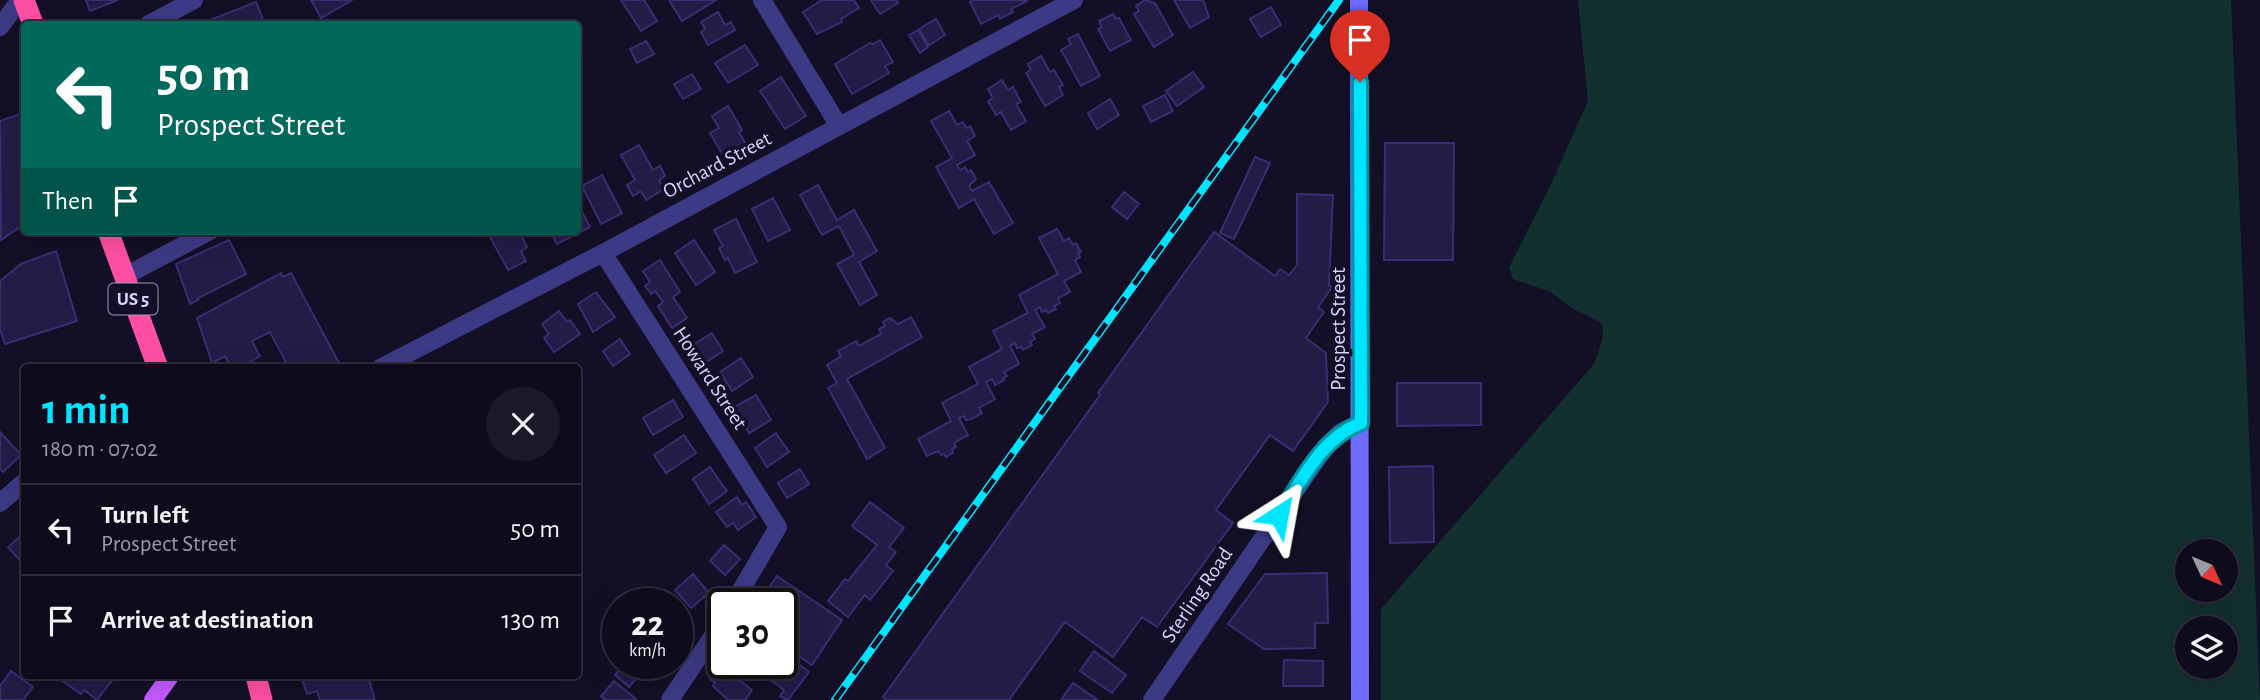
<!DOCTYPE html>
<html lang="en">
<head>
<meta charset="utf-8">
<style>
  body { margin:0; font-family:"Alegreya Sans",sans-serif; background:#1c1929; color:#f1f3f6; height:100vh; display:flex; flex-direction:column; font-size:26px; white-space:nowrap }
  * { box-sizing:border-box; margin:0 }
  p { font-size:23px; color:#9b9ba3 }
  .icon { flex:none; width:38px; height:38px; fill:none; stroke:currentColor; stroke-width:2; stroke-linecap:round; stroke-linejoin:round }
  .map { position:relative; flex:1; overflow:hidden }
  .sheet { position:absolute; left:21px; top:364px; width:560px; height:315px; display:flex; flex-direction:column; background:#0e0b1c; border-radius:7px; box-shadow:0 7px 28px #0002,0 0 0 2px #2e2b3b }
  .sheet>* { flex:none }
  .guide { position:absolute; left:21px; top:21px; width:560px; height:214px; border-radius:7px; box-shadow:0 7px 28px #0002,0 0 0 2px #2e2b3b; background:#00695c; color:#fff; overflow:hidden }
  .needle { width:46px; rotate:134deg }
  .fabs { position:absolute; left:2175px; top:539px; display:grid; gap:14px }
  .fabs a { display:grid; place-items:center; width:63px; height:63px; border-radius:50%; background:#0e0b1c; box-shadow:0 7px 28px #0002,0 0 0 2px #2e2b3b; font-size:35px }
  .speed { position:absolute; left:602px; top:588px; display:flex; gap:14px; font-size:35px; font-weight:700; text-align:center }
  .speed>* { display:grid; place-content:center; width:91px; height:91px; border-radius:50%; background:#0e0b1c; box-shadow:0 7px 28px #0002,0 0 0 2px #2e2b3b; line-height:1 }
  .speed small { font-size:18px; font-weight:400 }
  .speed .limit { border:4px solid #111; border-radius:10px; background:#fff; color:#111 }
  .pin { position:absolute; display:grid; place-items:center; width:60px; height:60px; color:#fff; margin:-72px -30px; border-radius:50% 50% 50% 0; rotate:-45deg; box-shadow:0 0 7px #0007 }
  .pin .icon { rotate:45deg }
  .me { position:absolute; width:77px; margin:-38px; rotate:34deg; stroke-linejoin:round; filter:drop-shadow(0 0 5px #0008) }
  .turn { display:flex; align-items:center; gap:24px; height:147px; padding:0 21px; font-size:32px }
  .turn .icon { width:91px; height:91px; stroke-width:2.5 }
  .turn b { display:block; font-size:49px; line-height:60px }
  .then { display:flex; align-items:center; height:66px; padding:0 21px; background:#0003; gap:14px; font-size:26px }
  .round { display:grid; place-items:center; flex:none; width:74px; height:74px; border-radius:37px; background:#1c1929 }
  .head { display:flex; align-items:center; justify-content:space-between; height:119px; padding:0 21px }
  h1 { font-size:42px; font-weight:700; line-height:52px; color:#00e5ff }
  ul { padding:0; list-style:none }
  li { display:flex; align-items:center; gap:21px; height:91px; padding:0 21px; border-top:2px solid #2e2b3b }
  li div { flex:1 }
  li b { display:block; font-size:26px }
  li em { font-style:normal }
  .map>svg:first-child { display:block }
  .green { fill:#12302f; fill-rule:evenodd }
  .building { fill:#241b47; stroke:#3b2d73; stroke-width:2 }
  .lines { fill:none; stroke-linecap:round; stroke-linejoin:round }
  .street { stroke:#3d3a85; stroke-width:18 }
  .secondary { stroke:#6f6bff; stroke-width:18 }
  .primary { stroke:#c25bff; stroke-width:18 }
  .highway { stroke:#ff4fa3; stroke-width:21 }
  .rail-casing { stroke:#00e5ff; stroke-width:8 }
  .rail { stroke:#130f26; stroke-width:5; stroke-dasharray:16; stroke-linecap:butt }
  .route-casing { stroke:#0095a6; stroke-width:18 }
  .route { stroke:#00e5ff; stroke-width:12 }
  .labels { text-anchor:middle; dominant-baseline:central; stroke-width:7; stroke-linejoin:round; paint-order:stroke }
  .shield { fill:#130f26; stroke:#9e99be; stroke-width:2 }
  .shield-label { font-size:19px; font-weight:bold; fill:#d9d4ff }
  .street-label { font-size:21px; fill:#d9d4ff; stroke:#130f26 }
</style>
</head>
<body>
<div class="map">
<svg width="2260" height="700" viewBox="0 0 2260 700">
  <rect width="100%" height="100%" fill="#130f26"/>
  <path class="green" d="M 1578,0 L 2231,0 L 2260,700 L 1381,700 L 1381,609 L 1594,364 L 1602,341 L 1603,328 L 1600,322 L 1571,308 L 1551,292 L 1513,279 L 1509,267 L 1550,186 L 1588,101 ZM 2226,551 L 2226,590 L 2188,590 L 2188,551 ZM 2226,628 L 2226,667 L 2188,667 L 2188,628 Z"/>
  <g class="building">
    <polygon points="86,0 118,0 90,11"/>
    <polygon points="311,0 352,0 321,18"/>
    <polygon points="621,0 644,0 657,21 641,31"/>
    <polygon points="669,0 716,0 682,21"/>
    <polygon points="822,0 854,0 859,8 841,19 842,22 817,34 803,12"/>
    <polygon points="871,0 896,0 898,3 880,14"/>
    <polygon points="974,0 1026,0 1027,1 1011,9 1013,12 1000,19 998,15 981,24 970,2"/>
    <polygon points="1145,0 1155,3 1173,35 1154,47 1134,14 1139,11 1136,6"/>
    <polygon points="1174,0 1203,0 1209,17 1190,28"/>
    <polygon points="256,2 265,24 200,24"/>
    <polygon points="1271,7 1281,25 1261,37 1250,19"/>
    <polygon points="718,12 725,25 731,22 735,30 708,45 701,32 705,29 701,22"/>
    <polygon points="1113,14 1116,19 1119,18 1131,40 1110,51 1098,29 1102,27 1099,21"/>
    <polygon points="936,19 945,35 929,45 919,29"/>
    <polygon points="918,30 928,47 920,53 909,35"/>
    <polygon points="1078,34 1100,76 1081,86 1061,50 1071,44 1068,39"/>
    <polygon points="880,40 893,62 885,66 889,73 852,94 835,64 870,43 873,44"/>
    <polygon points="646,41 654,54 637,63 630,49"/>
    <polygon points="745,45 758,65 728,83 715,63"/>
    <polygon points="1041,56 1050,72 1054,70 1063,85 1059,87 1063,95 1045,106 1026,73 1031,70 1028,64"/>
    <polygon points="1193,72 1204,87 1177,106 1166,91"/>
    <polygon points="692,74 701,89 683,99 674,84"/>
    <polygon points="781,77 806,116 785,129 760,91"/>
    <polygon points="1002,80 1008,90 1013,87 1021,102 1016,104 1026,121 1011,130 1001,112 996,115 988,101 993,98 988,89"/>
    <polygon points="1165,95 1173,111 1151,122 1143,106"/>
    <polygon points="1110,99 1119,115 1097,129 1088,113"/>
    <polygon points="728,106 742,130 739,132 747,146 725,159 710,133 719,128 712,116"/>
    <polygon points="949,111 957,125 963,122 966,128 970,126 975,136 967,141 975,155 957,165 960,170 965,167 968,172 971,170 976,179 969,186 972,191 989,182 1013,223 994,234 974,199 959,208 936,167 952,158 931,121"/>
    <polygon points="20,114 24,125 24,224 1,240 0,121"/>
    <polygon points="1385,143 1454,143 1453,260 1384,260"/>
    <polygon points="639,145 653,170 660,166 665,176 659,180 664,189 646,200 641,191 633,196 627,185 635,180 621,155"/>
    <polygon points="1255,157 1270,163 1234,239 1220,233"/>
    <polygon points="602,175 622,213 601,224 582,186"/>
    <polygon points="818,185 837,220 854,210 877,251 859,262 877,295 860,305 837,264 854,255 839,226 822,235 800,195"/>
    <polygon points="1124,192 1139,204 1127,219 1112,207"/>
    <polygon points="1297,194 1333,195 1329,285 1332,287 1318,307 1324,312 1306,338 1326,353 1328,402 1293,451 1270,435 1216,510 1233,523 1157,627 1142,617 1113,657 1065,622 1009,700 886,700 883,697 1100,395 1098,393 1214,232 1275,276 1280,269 1289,275 1297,265"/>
    <polygon points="773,198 790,230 768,241 752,209"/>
    <polygon points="578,204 590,227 557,244 550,231 578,231"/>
    <polygon points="736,219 757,262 735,273 728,258 725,260 719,248 723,246 714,230"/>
    <polygon points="1057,229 1064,241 1069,238 1073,245 1076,243 1081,252 1078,253 1080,257 1075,260 1081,272 1064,281 1070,292 1058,298 1060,303 1054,306 1056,309 1048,313 1046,310 1042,312 1040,307 1035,310 1045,327 1032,334 1035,339 1030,342 1032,345 1023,350 1021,347 1017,348 1015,343 1010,346 1019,364 1004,372 1007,376 1003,378 1004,380 995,385 992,379 986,382 995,399 979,408 982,413 971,419 966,420 964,416 959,418 968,435 954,443 956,447 952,449 953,453 946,457 944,454 941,455 938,451 927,456 918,439 951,421 942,403 978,384 969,367 1002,349 993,331 1028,313 1019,295 1058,274 1039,238"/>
    <polygon points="496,231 519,231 527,247 521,251 526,261 508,270 489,235"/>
    <polygon points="229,240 246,274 198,298 198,300 190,304 176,264"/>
    <polygon points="694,240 715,272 696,285 675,253"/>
    <polygon points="56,251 77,321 5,344 0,329 0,281 21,264"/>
    <polygon points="660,260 680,292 673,297 687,318 672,328 658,306 663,302 655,291 651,294 645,286 650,282 643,271"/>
    <polygon points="281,273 283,277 291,273 339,363 331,368 289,368 270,332 252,341 260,356 239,368 231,368 225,356 212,363 197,318"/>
    <polygon points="596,292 615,317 593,332 578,304"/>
    <polygon points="559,311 567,322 570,320 580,334 554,352 544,338 549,334 542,324"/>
    <polygon points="911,317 922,337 847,379 885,448 867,459 828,388 837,383 827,365 841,356 838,351 856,341 859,346 881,334 879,329 885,326 883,322 890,318 898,324"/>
    <polygon points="712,333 723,351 702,365 690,347"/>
    <polygon points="620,339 630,354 613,366 603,351"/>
    <polygon points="741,358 753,377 732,391 720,372"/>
    <polygon points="1397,383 1481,383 1481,425 1397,426"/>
    <polygon points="756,395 771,420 749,433 734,407"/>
    <polygon points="673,400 683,417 653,435 643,418"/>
    <polygon points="0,432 21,455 3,472 0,468"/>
    <polygon points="776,433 789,452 767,467 755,448"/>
    <polygon points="684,435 696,453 666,473 654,455"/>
    <polygon points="1433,466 1434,542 1390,543 1389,467"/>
    <polygon points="710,467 727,491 709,504 693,479"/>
    <polygon points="800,469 809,484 787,498 778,483"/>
    <polygon points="737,497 742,505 746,502 756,517 738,530 733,523 727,527 716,512"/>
    <polygon points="870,502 904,528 889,547 896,552 886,565 893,571 870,600 865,595 848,617 828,601 845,579 848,581 877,545 852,526"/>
    <polygon points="24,533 24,565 8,547"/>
    <polygon points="724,545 740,559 725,575 710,561"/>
    <polygon points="1327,573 1328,623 1315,623 1315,648 1264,649 1228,624 1265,574"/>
    <polygon points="693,574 709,593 691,608 675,590"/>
    <polygon points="777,576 842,620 812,665 782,645 782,604 758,604"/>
    <polygon points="1094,651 1126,675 1112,693 1080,671"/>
    <polygon points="785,654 809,672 788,700 780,696 784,690 768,678 778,663 782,663"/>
    <polygon points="1284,660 1323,661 1323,686 1283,686"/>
    <polygon points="625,663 633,663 642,671 629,687 615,675"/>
    <polygon points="720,666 752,690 745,700 728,700 713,686 715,683 710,679"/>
    <polygon points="11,671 33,687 23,700 0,700 0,686"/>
    <polygon points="58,676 107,676 113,679 97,700 84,690 81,694 57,677"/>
    <polygon points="312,676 368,676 375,700 320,700 317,691 307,694 302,679"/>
    <polygon points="614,681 637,700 606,700 601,696"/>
    <polygon points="1073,683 1098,700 1061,700"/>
  </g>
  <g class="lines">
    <g class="street">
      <polyline points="762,0 839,126"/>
      <polyline points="149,24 194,0"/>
      <polyline points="0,27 20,0"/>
      <polyline points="603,253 778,527 733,604"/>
      <polyline points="125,276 210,231"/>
      <polyline points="380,368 603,253 1074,0"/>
      <polyline points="0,503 24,482"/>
      <polyline points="670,700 723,621"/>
      <polyline points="1152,700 1326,446 1341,432 1361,423"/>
    </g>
    <polyline class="secondary" points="1359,0 1360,700"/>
    <polyline class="primary" points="153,700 170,676"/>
    <g class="highway">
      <polyline points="24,0 33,24"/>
      <polyline points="108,231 158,368"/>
      <polyline points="256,676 262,700"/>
    </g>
    <g class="rail-casing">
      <polyline id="rail" points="835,700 1339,0"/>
    </g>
    <use href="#rail" class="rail"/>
  </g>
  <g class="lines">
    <g class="route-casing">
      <path id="route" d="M 1279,515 C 1301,482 1321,438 1361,423 L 1360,82"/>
    </g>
    <use href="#route" class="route"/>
  </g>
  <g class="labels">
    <rect class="shield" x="108.5" y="283.5" width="49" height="31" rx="5"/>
    <g class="shield-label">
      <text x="133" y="299">US 5</text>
    </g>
    <g class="street-label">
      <text transform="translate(717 165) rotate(-28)">Orchard Street</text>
      <text transform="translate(1338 329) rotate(-90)">Prospect Street</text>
      <text transform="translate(710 378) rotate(57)">Howard Street</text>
      <text transform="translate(1197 595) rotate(-56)">Sterling Road</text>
    </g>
  </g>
</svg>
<div class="fabs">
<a><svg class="needle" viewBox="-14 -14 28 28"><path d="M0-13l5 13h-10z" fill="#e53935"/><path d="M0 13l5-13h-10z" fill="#9b9ba3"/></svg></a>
<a><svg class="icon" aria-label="layers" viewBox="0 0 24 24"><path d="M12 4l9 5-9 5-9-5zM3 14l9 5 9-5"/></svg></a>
</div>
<div class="speed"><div>22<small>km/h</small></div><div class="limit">30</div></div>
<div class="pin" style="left:1360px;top:82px;background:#d93025"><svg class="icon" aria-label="arrive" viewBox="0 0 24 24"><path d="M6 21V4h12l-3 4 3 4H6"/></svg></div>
<svg class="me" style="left:1279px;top:515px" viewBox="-20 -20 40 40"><path d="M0-17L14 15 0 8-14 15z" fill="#00e5ff" stroke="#fff" stroke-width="4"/></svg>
<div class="guide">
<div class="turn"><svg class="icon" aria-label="left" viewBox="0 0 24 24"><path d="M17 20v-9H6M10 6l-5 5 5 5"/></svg><div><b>50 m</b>Prospect Street</div></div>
<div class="then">Then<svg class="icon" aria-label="arrive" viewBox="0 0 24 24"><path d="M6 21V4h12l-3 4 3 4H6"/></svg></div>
</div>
<section class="sheet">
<div class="head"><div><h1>1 min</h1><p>180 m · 07:02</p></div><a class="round"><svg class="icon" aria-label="close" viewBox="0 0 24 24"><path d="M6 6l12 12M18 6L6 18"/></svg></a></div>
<ul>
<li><svg class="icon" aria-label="left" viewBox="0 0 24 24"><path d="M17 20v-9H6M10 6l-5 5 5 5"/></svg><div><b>Turn left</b><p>Prospect Street</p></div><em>50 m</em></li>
<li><svg class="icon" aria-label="arrive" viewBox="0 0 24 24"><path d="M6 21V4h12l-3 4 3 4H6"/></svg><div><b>Arrive at destination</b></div><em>130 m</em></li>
</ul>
</section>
</div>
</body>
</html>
